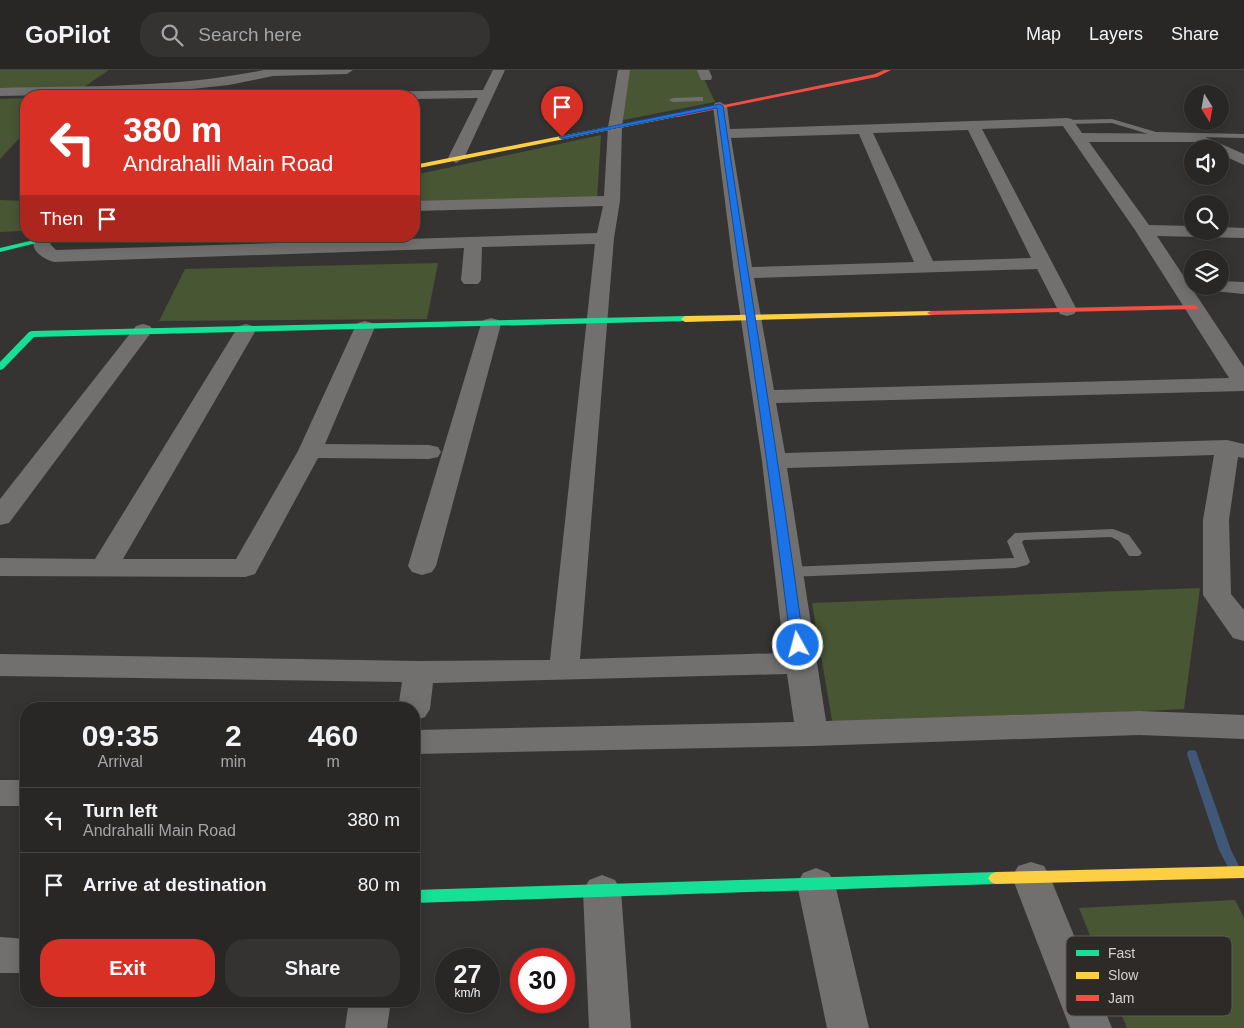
<!DOCTYPE html>
<html lang="en">
<head>
<meta charset="utf-8">
<style>
  body { margin:0; font-family:Arial,sans-serif; background:#343332; color:#f1f3f6; height:100vh; display:flex; flex-direction:column; font-size:19px; white-space:nowrap }
  * { box-sizing:border-box; margin:0 }
  p { font-size:16px; color:#a5a5a7 }
  .icon { flex:none; width:28px; height:28px; fill:none; stroke:currentColor; stroke-width:2; stroke-linecap:round; stroke-linejoin:round }
  .map { position:relative; flex:1; overflow:hidden }
  .panel { position:absolute; left:20px; top:632px; width:400px; height:305px; display:flex; flex-direction:column; background:#282726; border-radius:20px; box-shadow:0 2px 12px #0003,0 0 0 1px #444443 }
  .panel>* { flex:none }
  .guide { position:absolute; left:20px; top:20px; width:400px; height:152px; border-radius:20px; box-shadow:0 2px 12px #0003,0 0 0 1px #444443; background:#d93025; color:#fff; overflow:hidden }
  .needle { width:32px; rotate:169deg }
  .fabs { position:absolute; left:1184px; top:15px; display:grid; gap:10px }
  .fabs a { display:grid; place-items:center; width:45px; height:45px; border-radius:50%; background:#282726; box-shadow:0 2px 12px #0003,0 0 0 1px #444443; font-size:25px }
  .speed { position:absolute; left:435px; top:878px; display:flex; gap:10px; font-size:25px; font-weight:700; text-align:center }
  .speed>* { display:grid; place-content:center; width:65px; height:65px; border-radius:50%; background:#282726; box-shadow:0 2px 12px #0003,0 0 0 1px #444443; line-height:1 }
  .speed small { font-size:12px; font-weight:400 }
  .speed .limit { border:8px solid #d22; background:#fff; color:#111 }
  .pin { position:absolute; display:grid; place-items:center; width:42px; height:42px; color:#fff; margin:-51px -21px; border-radius:50% 50% 50% 0; rotate:-45deg; box-shadow:0 0 5px #0007 }
  .pin .icon { rotate:45deg }
  .me { position:absolute; width:55px; margin:-28px; rotate:353deg; stroke-linejoin:round; filter:drop-shadow(0 0 4px #0008) }
  .turn { display:flex; align-items:center; gap:18px; height:105px; padding:0 20px; font-size:22px }
  .turn .icon { width:65px; height:65px; stroke-width:2.5 }
  .turn b { display:block; font-size:35px; line-height:42px }
  .then { display:flex; align-items:center; height:48px; padding:0 20px; background:#0003; gap:10px; font-size:19px }
  .eta { display:flex; justify-content:space-evenly; align-items:center; height:85px; text-align:center }
  .eta b { font-size:30px; font-weight:600; line-height:35px }
  .button { display:flex; gap:10px; margin-top:auto; padding:10px 20px }
  .button a { flex:1; height:58px; border-radius:20px; background:#d93025; color:#fff; font-size:20px; font-weight:600; line-height:58px; text-align:center }
  .button a+a { background:#343332; color:#f1f3f6 }
  ul { padding:0; list-style:none }
  li { display:flex; align-items:center; gap:15px; height:65px; padding:0 20px; border-top:1px solid #444443 }
  li div { flex:1 }
  li b { display:block; font-size:19px }
  li em { font-style:normal }
  header { display:flex; align-items:center; gap:30px; box-sizing:border-box; height:70px; padding:0 25px; background:#282726; border-bottom:1px solid #444443 }
  header strong { font-size:24px }
  nav { display:flex; gap:28px; margin-inline-start:auto; font-size:18px }
  .search { width:350px; height:45px; background:#343332; display:flex; align-items:center; gap:12px; box-sizing:border-box; padding:0 18px; border-radius:20px; color:#a5a5a7; font-size:19px }
  .map>svg:first-child { display:block }
  .green { fill:#485634 }
  .lines { fill:none; stroke-linecap:round; stroke-linejoin:round }
  .stream { fill:#415778; fill-rule:evenodd }
  .lane { fill:#72706f; fill-rule:evenodd }
  .street { fill:#72706f; fill-rule:evenodd }
  .fast { fill:#16e098; fill-rule:evenodd }
  .slow { fill:#ffcf43; fill-rule:evenodd }
  .jam { fill:#f24e42; fill-rule:evenodd }
  .route { fill:#1a73e8; stroke:#114b97 }
  .key { fill:#2d2a28; stroke:#5f5c5a; stroke-width:1 }
  .key-label { font-size:14px; fill:#d3d1d0 }
</style>
</head>
<body>
<header>
<strong>GoPilot</strong>
<div class="search"><svg class="icon" aria-label="search" viewBox="0 0 24 24"><circle cx="10" cy="10" r="6"/><path d="M15 15l6 6"/></svg>Search here</div>
<nav><a>Map</a><a>Layers</a><a>Share</a></nav>
</header>
<div class="map">
<svg width="1244" height="958" viewBox="0 0 1244 958">
  <rect width="100%" height="100%" fill="#363433"/>
  <g class="green">
    <polygon points="0,0 109,0 84,17 0,19"/>
    <polygon points="629,0 700,0 715,32 623,50"/>
    <polygon points="26,28 26,61 0,89 0,29"/>
    <polygon points="601,65 597,129 414,132 414,105"/>
    <polygon points="0,130 26,131 26,155 21,161 0,162"/>
    <polygon points="438,193 427,249 159,251 185,199"/>
    <polygon points="1200,518 1184,639 833,656 812,533"/>
    <polygon points="1235,830 1244,848 1244,958 1127,958 1079,838"/>
  </g>
  <g class="lines">
    <polygon class="stream" points="1192,680 1196,681 1197,684 1231,780 1239,796 1237,799 1233,801 1229,799 1219,780 1187,684 1188,681"/>
    <g class="lane">
      <polygon points="700,27 703,27 703,31 673,32 669,30 673,28"/>
      <polygon points="1112,49 1156,62 1244,64 1244,68 1155,66 1112,53 1067,54 1063,52 1067,50"/>
      <polygon points="1113,459 1129,465 1142,483 1139,486 1129,486 1119,471 1111,467 1024,470 1022,472 1030,492 1027,495 1015,498 788,507 780,502 788,497 1014,488 1007,471 1015,463"/>
    </g>
    <g class="street">
      <path d="M 264,0 L 353,0 L 347,4 L 273,6 L 229,15 L 155,23 L 0,26 L 0,18 C 89,16 177,18 264,0 Z"/>
      <polygon points="493,0 505,0 464,88 456,93 448,88 478,28 414,29 414,26 358,26 365,22 483,20"/>
      <path d="M 618,0 L 630,0 L 622,57 L 620,131 L 614,168 L 580,589 L 784,583 L 762,391 L 734,203 L 713,36 L 715,33 L 720,32 L 727,36 L 730,59 L 1067,48 L 1072,49 L 1082,63 L 1198,64 L 1244,84 L 1244,95 L 1220,84 L 1220,79 L 1208,79 L 1195,72 L 1089,72 L 1149,155 L 1192,156 L 1192,161 L 1220,161 L 1220,157 L 1244,158 L 1244,168 L 1157,166 L 1244,297 L 1244,321 L 776,333 L 785,383 L 1227,370 L 1244,374 L 1244,388 L 1238,387 L 1229,450 L 1231,524 L 1244,540 L 1244,571 L 1233,568 L 1203,525 L 1203,450 L 1214,385 L 787,398 L 826,651 L 1139,641 L 1244,645 L 1244,669 L 1139,665 L 812,676 L 414,684 L 414,660 L 794,652 L 787,604 L 433,613 L 430,639 L 425,647 L 414,651 L 414,639 L 398,639 L 402,612 L 0,606 L 0,584 L 419,591 L 550,590 L 595,174 L 482,177 L 481,210 L 478,214 L 464,214 L 461,210 L 464,178 L 54,192 C 43,189 27,179 36,166 L 48,166 L 51,175 L 56,180 L 597,163 L 603,136 L 414,141 L 414,131 L 604,126 L 608,57 ZM 1063,56 L 1135,160 L 1229,308 L 774,320 L 754,208 L 1037,199 L 1060,244 L 1067,246 L 1074,244 L 1077,240 L 982,59 ZM 968,60 L 1031,188 L 933,191 L 873,63 ZM 859,64 L 914,192 L 752,197 L 731,68 Z"/>
      <polygon points="697,0 709,0 712,7 711,10 701,10"/>
      <polygon points="1220,211 1244,212 1244,224 1202,220 1199,216 1220,216"/>
      <polygon points="491,248 498,250 501,254 436,496 432,502 422,505 412,502 408,496 481,254 484,250"/>
      <polygon points="365,251 372,253 375,257 325,374 429,375 438,377 441,382 438,387 429,389 318,388 255,504 245,507 0,506 0,488 95,489 236,260 239,256 246,254 253,256 256,260 123,489 236,489 298,381 355,257 358,253"/>
      <polygon points="143,254 150,256 153,260 150,264 9,453 0,455 0,429 136,256"/>
      <rect x="0" y="710" width="26" height="26"/>
      <polygon points="1031,792 1044,796 1050,807 1112,958 1070,958 1012,807 1018,796"/>
      <polygon points="816,798 829,803 835,814 869,958 827,958 797,814 803,803"/>
      <polygon points="602,805 615,810 621,821 631,958 589,958 583,821 589,810"/>
      <polygon points="0,867 26,869 26,903 0,903"/>
      <polygon points="349,931 391,931 387,958 345,958"/>
    </g>
    <g class="fast">
      <polygon points="51,166 65,166 0,182 0,178"/>
      <polygon points="685,246 688,247 688,251 34,267 3,299 0,300 0,292 29,262 32,261"/>
      <polygon points="996,802 1001,804 1004,808 1001,812 996,814 414,833 414,820"/>
    </g>
    <g class="slow">
      <polygon points="678,43 680,46 414,99 414,95"/>
      <polygon points="931,241 934,241 934,245 685,252 681,249 685,246"/>
      <polygon points="1244,796 1244,808 996,814 991,812 988,808 991,804 996,802"/>
    </g>
    <g class="jam">
      <polygon points="884,0 891,0 877,7 678,47 675,45 875,4"/>
      <polygon points="1194,235 1198,237 1197,239 931,245 927,243 931,241"/>
    </g>
  </g>
  <path class="route" d="M 720,34 L 723,36 C 749,216 780,395 804,575 L 798,579 L 791,575 C 769,395 741,217 717,38 L 562,69 L 559,67 Z"/>
  <rect x="1066" y="866" width="166" height="80" rx="8" class="key"/>
  <rect x="1076" y="880" width="23" height="6" fill="#16e098"/>
  <rect x="1076" y="902" width="23" height="7" fill="#ffcf43"/>
  <rect x="1076" y="925" width="23" height="6" fill="#f24e42"/>
  <g class="key-label">
    <text x="1108" y="888">Fast</text>
    <text x="1108" y="910">Slow</text>
    <text x="1108" y="933">Jam</text>
  </g>
</svg>
<div class="fabs">
<a><svg class="needle" viewBox="-14 -14 28 28"><path d="M0-13l5 13h-10z" fill="#e53935"/><path d="M0 13l5-13h-10z" fill="#a5a5a7"/></svg></a>
<a><svg class="icon" aria-label="sound" viewBox="0 0 24 24"><path d="M4 9h4l5-4v14l-5-4H4zM17 9q2 3 0 6"/></svg></a>
<a><svg class="icon" aria-label="search" viewBox="0 0 24 24"><circle cx="10" cy="10" r="6"/><path d="M15 15l6 6"/></svg></a>
<a><svg class="icon" aria-label="layers" viewBox="0 0 24 24"><path d="M12 4l9 5-9 5-9-5zM3 14l9 5 9-5"/></svg></a>
</div>
<div class="speed"><div>27<small>km/h</small></div><div class="limit">30</div></div>
<div class="pin" style="left:562px;top:67px;background:#d93025"><svg class="icon" aria-label="arrive" viewBox="0 0 24 24"><path d="M6 21V4h12l-3 4 3 4H6"/></svg></div>
<svg class="me" style="left:798px;top:575px" viewBox="-20 -20 40 40"><circle r="17" fill="#1a73e8" stroke="#fff" stroke-width="3"/><path d="M0-11L8 9 0 5-8 9z" fill="#fff"/></svg>
<div class="guide">
<div class="turn"><svg class="icon" aria-label="left" viewBox="0 0 24 24"><path d="M17 20v-9H6M10 6l-5 5 5 5"/></svg><div><b>380 m</b>Andrahalli Main Road</div></div>
<div class="then">Then<svg class="icon" aria-label="arrive" viewBox="0 0 24 24"><path d="M6 21V4h12l-3 4 3 4H6"/></svg></div>
</div>
<section class="panel">
<div class="eta">
<div><b>09:35</b><p>Arrival</p></div>
<div><b>2</b><p>min</p></div>
<div><b>460</b><p>m</p></div>
</div>
<ul>
<li><svg class="icon" aria-label="left" viewBox="0 0 24 24"><path d="M17 20v-9H6M10 6l-5 5 5 5"/></svg><div><b>Turn left</b><p>Andrahalli Main Road</p></div><em>380 m</em></li>
<li><svg class="icon" aria-label="arrive" viewBox="0 0 24 24"><path d="M6 21V4h12l-3 4 3 4H6"/></svg><div><b>Arrive at destination</b></div><em>80 m</em></li>
</ul>
<div class="button"><a>Exit</a><a>Share</a></div>
</section>
</div>
</body>
</html>
